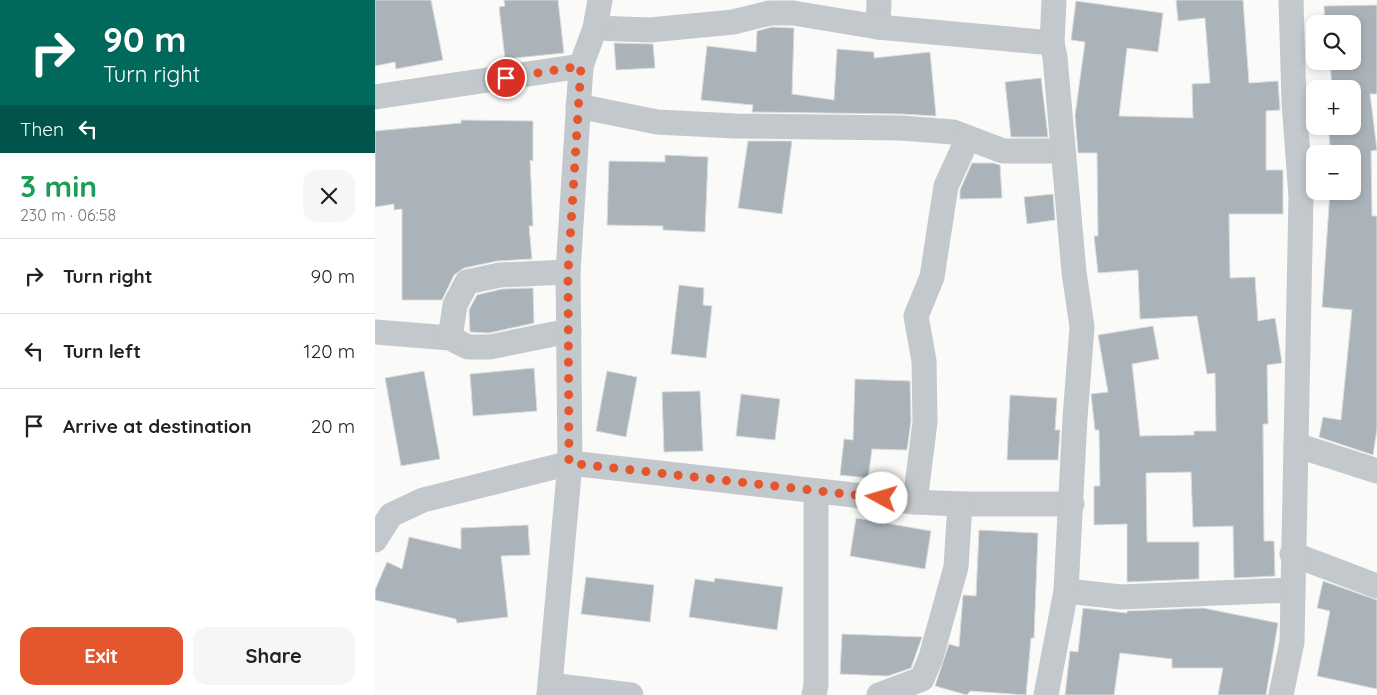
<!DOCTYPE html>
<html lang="en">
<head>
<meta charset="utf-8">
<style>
  body { margin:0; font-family:Quicksand,sans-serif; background:#f6f6f6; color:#222; height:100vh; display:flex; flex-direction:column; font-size:19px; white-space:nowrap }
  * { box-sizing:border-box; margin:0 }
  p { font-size:16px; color:#767676 }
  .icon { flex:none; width:28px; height:28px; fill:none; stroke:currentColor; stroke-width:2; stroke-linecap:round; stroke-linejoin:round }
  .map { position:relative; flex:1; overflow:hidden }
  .drawer { display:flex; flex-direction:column; background:#fff; width:375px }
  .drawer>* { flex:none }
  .top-card { background:#00695c; color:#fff; overflow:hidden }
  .fabs { position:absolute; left:931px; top:15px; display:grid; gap:10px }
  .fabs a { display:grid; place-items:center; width:55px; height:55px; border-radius:10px; background:#fff; box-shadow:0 2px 8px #0003; font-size:25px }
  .pin { position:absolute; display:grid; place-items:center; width:42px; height:42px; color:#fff; margin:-21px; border:2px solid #fff; border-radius:50%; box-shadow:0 1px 5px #0007 }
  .me { position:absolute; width:55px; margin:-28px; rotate:276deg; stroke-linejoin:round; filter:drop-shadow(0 0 4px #0008) }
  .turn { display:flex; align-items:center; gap:18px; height:105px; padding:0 20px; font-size:22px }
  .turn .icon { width:65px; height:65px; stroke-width:2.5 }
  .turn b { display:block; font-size:35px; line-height:42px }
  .then { display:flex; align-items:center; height:48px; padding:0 20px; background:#0003; gap:10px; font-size:19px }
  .round { display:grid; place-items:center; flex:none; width:52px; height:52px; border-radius:15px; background:#f6f6f6 }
  .head { display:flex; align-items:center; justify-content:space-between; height:85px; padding:0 20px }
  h1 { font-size:30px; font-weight:800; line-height:38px; color:#1e9e55 }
  .cta { display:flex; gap:10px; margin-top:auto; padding:10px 20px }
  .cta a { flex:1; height:58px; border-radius:15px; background:#e4572e; color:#fff; font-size:20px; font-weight:800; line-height:58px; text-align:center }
  .cta a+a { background:#f6f6f6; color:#222 }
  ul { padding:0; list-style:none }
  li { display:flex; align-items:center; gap:15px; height:75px; padding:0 20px; border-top:1px solid #e0e0e0 }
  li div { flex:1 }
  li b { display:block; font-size:19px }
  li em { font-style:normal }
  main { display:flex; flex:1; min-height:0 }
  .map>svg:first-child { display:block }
  .building { fill:#aab3b9; stroke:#dcdcda }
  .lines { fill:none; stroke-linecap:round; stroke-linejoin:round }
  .minor { stroke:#c3c8cc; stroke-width:25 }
  .route { stroke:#e4572e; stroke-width:9; stroke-dasharray:0 16.2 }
</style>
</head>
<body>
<main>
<section class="drawer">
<div class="top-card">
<div class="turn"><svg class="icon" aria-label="right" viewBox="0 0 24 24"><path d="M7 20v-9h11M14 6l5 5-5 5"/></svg><div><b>90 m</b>Turn right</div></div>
<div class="then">Then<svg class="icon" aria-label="left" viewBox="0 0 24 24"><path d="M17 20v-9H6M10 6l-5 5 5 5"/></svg></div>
</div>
<div class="head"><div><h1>3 min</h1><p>230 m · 06:58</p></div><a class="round"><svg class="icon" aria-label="close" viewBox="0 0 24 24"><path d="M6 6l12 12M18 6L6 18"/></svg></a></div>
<ul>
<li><svg class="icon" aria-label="right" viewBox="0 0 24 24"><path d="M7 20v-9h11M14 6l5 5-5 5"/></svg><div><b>Turn right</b></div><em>90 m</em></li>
<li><svg class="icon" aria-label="left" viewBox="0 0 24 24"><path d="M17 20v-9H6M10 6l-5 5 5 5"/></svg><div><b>Turn left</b></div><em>120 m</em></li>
<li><svg class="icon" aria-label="arrive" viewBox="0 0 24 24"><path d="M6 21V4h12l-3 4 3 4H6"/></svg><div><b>Arrive at destination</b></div><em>20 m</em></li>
</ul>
<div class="cta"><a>Exit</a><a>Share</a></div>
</section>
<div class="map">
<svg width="1002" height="695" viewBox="0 0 1002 695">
  <rect width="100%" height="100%" fill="#fafaf8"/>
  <g class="building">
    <polygon points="0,0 56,0 68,60 21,69 20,62 0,66"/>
    <polygon points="129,0 183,0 189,53 130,59 124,7 130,6"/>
    <polygon points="801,0 868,0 874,83 903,81 905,110 891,111 891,170 908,170 908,214 854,214 855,278 880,277 883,321 900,318 907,363 892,365 893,424 888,424 889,541 899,541 900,576 859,578 858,526 818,527 816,472 771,473 772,542 824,542 824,579 752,582 752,524 719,525 719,486 725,486 724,430 720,430 716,394 733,392 723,335 778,326 784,359 757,364 765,436 819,435 819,431 841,431 840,373 832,374 822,316 765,319 763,270 723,273 719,236 723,236 722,153 703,153 700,116 710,42 696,40 701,1 788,13 783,52 752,48 744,116 818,118 817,84 835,83 830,18 803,21"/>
    <polygon points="1002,5 1002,94 995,94 1002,150 996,151 997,216 1002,216 1002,429 998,455 944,437 948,417 966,420 977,310 947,307 955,191 978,191 978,154 956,154 953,126 978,126 978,89 957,89 955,61 978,61 978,24 950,24 949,6"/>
    <polygon points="397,27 419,28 417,94 459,100 462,49 499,52 499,58 555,52 561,116 526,114 377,112 378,105 326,100 332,46 381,52 382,31"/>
    <polygon points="239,43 278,44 280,68 241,70"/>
    <polygon points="666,78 673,137 636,137 630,82"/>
    <polygon points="86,120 158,121 158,161 155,160 158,226 154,226 157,259 122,261 89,268 79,275 67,300 27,300 27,209 19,210 19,204 0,207 0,131 86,123"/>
    <polygon points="373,141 417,141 407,214 363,208"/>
    <polygon points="290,155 333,157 330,232 288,230 288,226 232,225 234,161 290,162"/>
    <polygon points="597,163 618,163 625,165 627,198 585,199 585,190"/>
    <polygon points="678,194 680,220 652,224 649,197"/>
    <polygon points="304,285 329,288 328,305 337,306 331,358 296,354"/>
    <polygon points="158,288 159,323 114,333 95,332 94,310 102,295 127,289"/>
    <polygon points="159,368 162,411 98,416 95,374"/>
    <polygon points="49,371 65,459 26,466 10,378"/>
    <polygon points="232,371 262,377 251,437 221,431"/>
    <polygon points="480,379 535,381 536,421 532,450 497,449 493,478 465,475 469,439 478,440"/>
    <polygon points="325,391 328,451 289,452 287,392"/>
    <polygon points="366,394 405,399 400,440 361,436"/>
    <polygon points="635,395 682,398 680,430 685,430 683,460 632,460"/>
    <polygon points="481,518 556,531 550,569 475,556"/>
    <polygon points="153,525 155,555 126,556 133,617 82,623 81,619 0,600 0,590 12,562 27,569 34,537 86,549 86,528"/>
    <polygon points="604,530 663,533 659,638 656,638 651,695 595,691 592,695 560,686 574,644 584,647 588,595 601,596"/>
    <polygon points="211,577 279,585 275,622 206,614"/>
    <polygon points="340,578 408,587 402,630 314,617 320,579 339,582"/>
    <polygon points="948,581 1002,600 1002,689 942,676 955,611 942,608"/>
    <polygon points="708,608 752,613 752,611 828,608 903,623 891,695 843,695 848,668 797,668 797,659 745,653 739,695 690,695 695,651 703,652"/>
    <polygon points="467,634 547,637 536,668 513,676 465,674"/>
  </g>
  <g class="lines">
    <g class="minor">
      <polyline points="503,27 504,0"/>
      <polyline points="220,28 275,30 358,22 395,13 418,13 503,27 677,43"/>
      <polyline points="0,97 206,66"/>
      <polyline points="203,106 282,122 360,126 526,128 578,132 628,151 688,151"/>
      <polyline points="0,332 75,338 93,347 115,347 194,331"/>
      <polyline points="75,338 80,305 92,282 125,275 193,272"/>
      <polyline points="921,445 1002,471"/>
      <polyline points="540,502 550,422 549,361 541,316 557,277 571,186 593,138"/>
      <polyline points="0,540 16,515 48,500 195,463 540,502 585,504 697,504"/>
      <polyline points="917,554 1002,586"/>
      <polyline points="691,591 746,597 918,590"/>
      <polyline points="175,685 256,695"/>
      <polyline points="174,695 195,463 193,272 206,66 220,28 225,0"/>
      <polyline points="439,695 441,685 441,491"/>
      <polyline points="504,695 547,679 556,657 581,567 585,504"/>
      <polyline points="671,695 691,591 700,418 707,327 699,272 680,57 677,43 679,0"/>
      <polyline points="906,695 917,642 926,197 919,102 916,0"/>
    </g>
  </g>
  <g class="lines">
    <polyline class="route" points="131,78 206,66 193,272 194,463 507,498"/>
  </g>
</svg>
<div class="fabs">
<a><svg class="icon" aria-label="search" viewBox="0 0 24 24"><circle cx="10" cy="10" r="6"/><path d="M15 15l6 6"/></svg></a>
<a>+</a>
<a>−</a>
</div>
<div class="pin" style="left:131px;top:78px;background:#d93025"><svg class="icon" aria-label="arrive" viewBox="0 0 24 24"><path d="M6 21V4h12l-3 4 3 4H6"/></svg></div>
<svg class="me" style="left:507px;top:498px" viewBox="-20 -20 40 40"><circle r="19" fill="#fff"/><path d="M0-13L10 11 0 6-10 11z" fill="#e4572e"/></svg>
</div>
</main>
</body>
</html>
